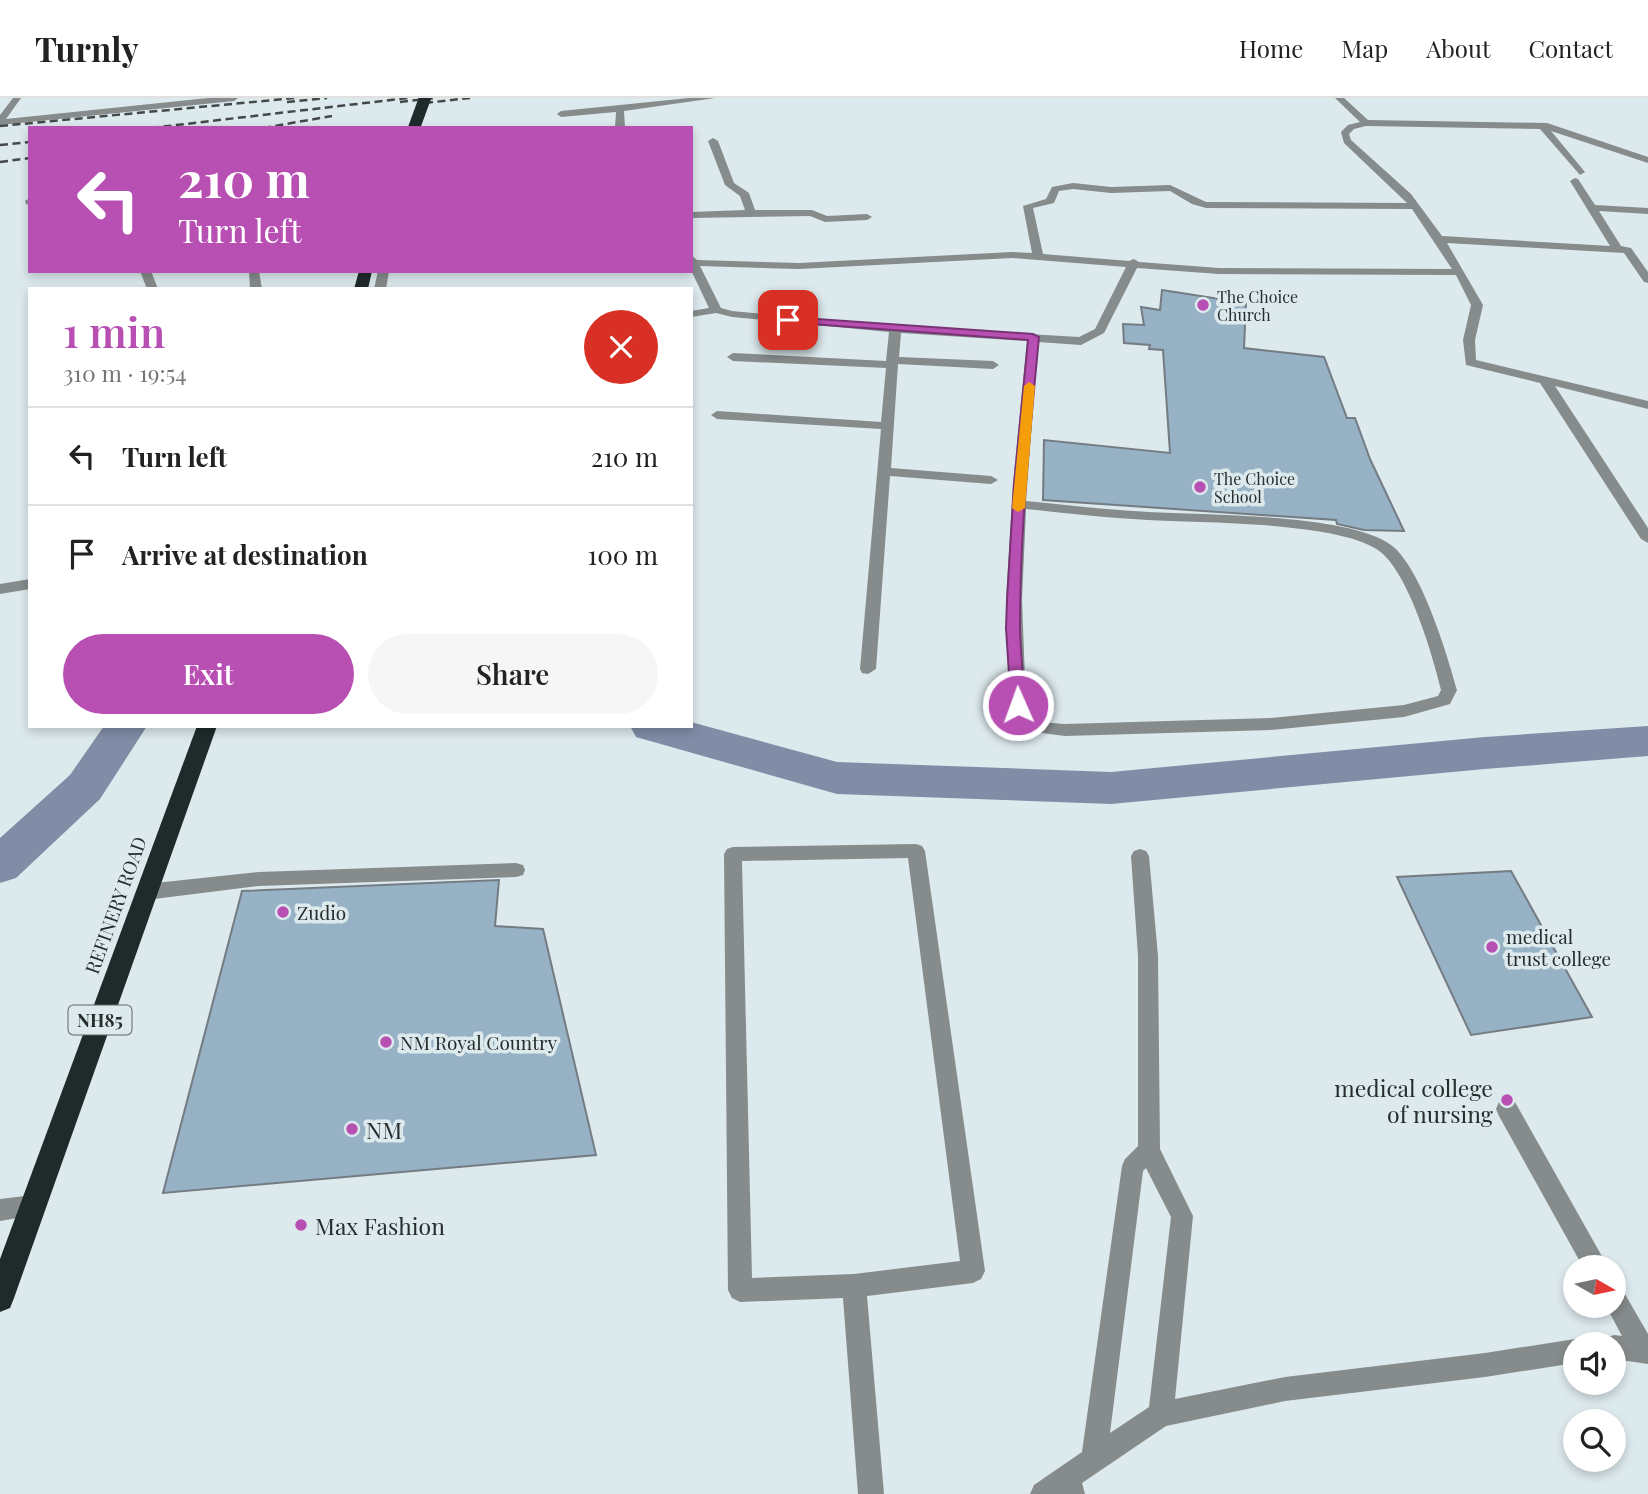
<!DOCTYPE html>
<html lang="en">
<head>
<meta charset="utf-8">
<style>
  body { margin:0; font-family:"Playfair Display",serif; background:#f6f6f6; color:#222; height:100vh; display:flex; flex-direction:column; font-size:26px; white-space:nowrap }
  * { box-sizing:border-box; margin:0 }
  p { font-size:23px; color:#767676 }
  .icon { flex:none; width:38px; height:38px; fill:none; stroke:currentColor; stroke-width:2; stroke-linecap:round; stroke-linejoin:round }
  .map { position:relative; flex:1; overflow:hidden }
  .panel { position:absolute; left:28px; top:189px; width:665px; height:441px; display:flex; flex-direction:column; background:#fff; border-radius:0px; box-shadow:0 4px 10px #0003 }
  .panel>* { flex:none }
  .hud { position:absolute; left:28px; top:28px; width:665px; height:147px; border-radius:0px; box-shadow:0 4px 10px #0003; background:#b84fb2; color:#fff; overflow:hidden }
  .needle { width:46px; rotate:99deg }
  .tools { position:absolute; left:1563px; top:1157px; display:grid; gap:14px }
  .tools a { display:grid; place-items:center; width:63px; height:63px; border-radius:50%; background:#fff; box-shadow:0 4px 10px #0003; font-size:35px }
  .pin { position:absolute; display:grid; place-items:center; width:60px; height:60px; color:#fff; margin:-30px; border-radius:14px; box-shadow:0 4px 10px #0006 }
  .me { position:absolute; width:77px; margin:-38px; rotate:358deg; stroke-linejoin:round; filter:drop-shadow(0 0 5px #0008) }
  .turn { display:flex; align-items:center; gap:24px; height:147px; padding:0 35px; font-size:32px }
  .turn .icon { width:91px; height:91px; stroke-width:2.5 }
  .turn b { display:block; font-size:49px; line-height:60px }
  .round { display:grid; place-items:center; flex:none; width:74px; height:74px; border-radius:37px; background:#f6f6f6 }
  .summary { display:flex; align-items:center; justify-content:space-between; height:119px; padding:0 35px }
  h1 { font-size:42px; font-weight:600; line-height:52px; color:#b84fb2 }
  .action { display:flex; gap:14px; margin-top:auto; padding:14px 35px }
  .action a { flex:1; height:80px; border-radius:42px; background:#b84fb2; color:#fff; font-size:28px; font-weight:600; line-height:80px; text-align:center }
  .action a+a { background:#f6f6f6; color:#222 }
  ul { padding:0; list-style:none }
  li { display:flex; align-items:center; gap:21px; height:98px; padding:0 35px; border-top:2px solid #e0e0e0 }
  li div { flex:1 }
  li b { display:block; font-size:26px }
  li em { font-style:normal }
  header { display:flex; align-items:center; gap:42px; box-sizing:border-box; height:98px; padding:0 35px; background:#fff; border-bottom:2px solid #e0e0e0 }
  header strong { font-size:33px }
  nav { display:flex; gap:38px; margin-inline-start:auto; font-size:24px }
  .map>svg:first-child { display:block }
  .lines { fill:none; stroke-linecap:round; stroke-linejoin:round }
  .river { fill:#818da7; fill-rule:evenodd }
  .building { fill:#97b1c5; stroke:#747c83; stroke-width:2 }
  .minor { fill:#868b8b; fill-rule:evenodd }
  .highway { fill:#1f2a2b; fill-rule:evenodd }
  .rail { stroke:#43494a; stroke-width:2.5; stroke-dasharray:8 4.5; stroke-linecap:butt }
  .highway-bridge { stroke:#1f2a2b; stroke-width:12 }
  .route { fill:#b84fb2; stroke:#783374; stroke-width:2 }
  .slow { fill:#f59e0b }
  .poi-dot { fill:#b84fb2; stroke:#dce9ed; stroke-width:2.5 }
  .labels { text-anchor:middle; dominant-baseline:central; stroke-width:7; stroke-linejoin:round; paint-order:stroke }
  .far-poi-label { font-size:16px; fill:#272c2d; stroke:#dce9ed; text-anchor:start }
  .shield { fill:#dce9ed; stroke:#5d6567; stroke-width:2 }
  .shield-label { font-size:18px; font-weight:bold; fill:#272c2d }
  .street-label { font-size:19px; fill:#272c2d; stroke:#dce9ed }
  .poi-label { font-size:19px; fill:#272c2d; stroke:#dce9ed; text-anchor:start }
  .near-poi-label { font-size:23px; fill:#272c2d; stroke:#dce9ed; text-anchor:start }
</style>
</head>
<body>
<header>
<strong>Turnly</strong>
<nav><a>Home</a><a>Map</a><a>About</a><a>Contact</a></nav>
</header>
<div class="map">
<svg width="1648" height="1396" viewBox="0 0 1648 1396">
  <rect width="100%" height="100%" fill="#dce9ed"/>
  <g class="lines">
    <g class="river">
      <polygon points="691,624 837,664 1111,674 1485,639 1648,628 1648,658 1485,671 1111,706 837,696 636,639 630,628 691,628"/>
      <polygon points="104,628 147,628 100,701 16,780 0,785 0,740 70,677"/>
    </g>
  </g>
  <g class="building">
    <polygon points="1162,192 1246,205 1244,250 1324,259 1347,320 1355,320 1370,361 1404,433 1364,432 1337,426 1336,422 1043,402 1044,342 1170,355 1163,252 1149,251 1150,247 1124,245 1123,226 1144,227 1141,209 1160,212"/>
    <polygon points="1511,773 1592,919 1471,937 1397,779"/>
    <polygon points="499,782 495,828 543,831 596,1057 163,1095 242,793"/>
  </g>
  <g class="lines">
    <g class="minor">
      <polygon points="13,0 21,0 6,21 208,0 238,0 234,3 0,27 0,17"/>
      <polygon points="689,0 715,0 624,13 625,30 615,30 616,14 561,19 557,16 561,13"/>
      <path d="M 1335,0 L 1344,0 L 1368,22 L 1547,25 L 1648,59 L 1648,65 L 1551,33 L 1585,74 L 1580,77 L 1540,31 L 1366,28 L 1354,31 L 1349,36 L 1351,42 L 1411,96 L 1442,138 L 1610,148 L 1570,83 L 1575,80 L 1578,81 L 1595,107 L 1648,110 L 1648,116 L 1599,113 L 1621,148 L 1631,150 L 1648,174 L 1648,185 L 1644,184 L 1624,155 L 1447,145 L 1483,207 L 1475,242 L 1476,262 L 1648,303 L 1648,311 L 1555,288 L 1648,430 L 1648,445 L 1641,441 L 1540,285 L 1466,267 L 1463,242 L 1471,207 L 1456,177 L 1219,176 L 1137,170 L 1104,235 L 1081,247 L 1038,244 L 1026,403 C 1067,407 1108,412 1149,414 C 1204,417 1349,416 1391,447 C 1421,469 1447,556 1457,592 L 1450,606 L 1404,619 L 1271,632 L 1065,638 L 1026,633 L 1015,622 L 1010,607 L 1006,502 L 1013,386 L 1027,243 L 901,235 L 899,259 L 993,263 L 999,267 L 993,271 L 898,266 L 891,370 L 991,378 L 998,382 L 991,386 L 890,378 L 876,571 L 868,576 L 862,575 L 860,571 L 881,331 L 717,321 L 711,317 L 717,313 L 881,324 L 886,270 L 733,263 L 727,259 L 733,255 L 886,263 L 889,234 L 732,219 L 716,215 L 691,219 L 691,213 L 709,210 L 691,172 L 691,157 L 697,162 L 799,165 L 1012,154 L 1032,155 L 1023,108 L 1046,101 L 1052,89 L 1073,85 L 1111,89 L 1170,87 L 1206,104 L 1407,105 L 1344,45 L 1341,34 L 1348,27 L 1360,24 ZM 1073,91 L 1111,95 L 1170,93 L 1192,106 L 1206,110 L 1412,111 L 1452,171 L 1219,170 L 1139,164 L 1134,161 L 1129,163 L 1043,156 L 1033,110 L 1054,105 L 1059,93 ZM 1012,160 L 1126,169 L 1095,231 L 1079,239 L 895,228 L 732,213 L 721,210 L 700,168 L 799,171 ZM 1026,411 C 1066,415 1107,420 1148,422 C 1197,425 1349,423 1383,456 C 1410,481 1432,555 1441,592 L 1438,598 L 1404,607 L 1271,620 L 1065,626 C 1047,624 1032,627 1026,607 L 1022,502 Z"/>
      <polygon points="713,40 718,43 734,85 749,95 755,112 812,112 827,118 867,116 872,119 867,122 825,124 810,118 691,120 691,114 745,112 740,98 725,87 708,43"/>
      <polygon points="30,100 30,107 26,106 25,103"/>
      <polygon points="140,173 151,173 158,191 147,191"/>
      <polygon points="249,173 259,173 262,191 250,191"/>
      <polygon points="378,173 389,173 386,191 374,191"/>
      <polygon points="30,481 30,491 0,496 0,486"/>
      <path d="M 916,746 L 922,748 L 925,753 L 985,1173 L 981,1181 L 973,1185 L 867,1198 L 884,1396 L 858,1396 L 843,1200 L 740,1204 L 732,1200 L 728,1192 L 724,756 L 727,751 L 733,749 ZM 908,760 L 960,1163 L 854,1176 L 752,1180 L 742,763 Z"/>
      <path d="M 1140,751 L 1146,753 L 1149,758 L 1158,858 L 1160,1051 L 1193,1118 L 1175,1301 L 1285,1279 L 1485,1255 L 1575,1241 L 1584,1246 L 1575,1246 L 1575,1265 L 1485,1279 L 1285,1303 L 1166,1328 L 1082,1385 L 1085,1396 L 1030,1396 L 1034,1387 L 1082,1354 L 1122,1068 L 1125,1061 L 1138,1048 L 1138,858 L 1131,758 L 1134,753 ZM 1146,1070 L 1171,1119 L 1149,1309 L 1110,1335 L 1143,1073 Z"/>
      <polygon points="516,765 523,767 525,772 523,777 516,779 259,788 146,802 139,799 137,794 139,789 146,786 259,774"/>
      <polygon points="1507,1001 1515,1004 1608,1169 1583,1169 1499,1018 1496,1011 1499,1004"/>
      <polygon points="33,1097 41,1100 44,1108 41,1116 0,1123 0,1101"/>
      <polygon points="1614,1187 1622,1191 1648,1236 1648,1266 1614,1261 1614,1246 1603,1246 1605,1240 1614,1237 1622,1238 1606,1208 1614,1208"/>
    </g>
    <g class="highway">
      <polygon points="359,173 372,173 368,191 354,191"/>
      <polygon points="197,628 217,628 14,1200 10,1210 0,1214 0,1161"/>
    </g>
    <g class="rail">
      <polyline points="287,4 327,0"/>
      <polyline points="400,4 435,0"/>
      <polyline points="425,5 470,0"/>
      <polyline points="0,28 295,0"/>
      <polyline points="151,30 408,0"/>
      <polyline points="263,30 332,18"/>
      <polyline points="0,47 30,44"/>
      <polyline points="0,64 30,60"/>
    </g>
    <polyline class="highway-bridge" points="414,30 425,0"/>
  </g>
  <path class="route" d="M 788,219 L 1033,236 L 1039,239 C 1030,335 1020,431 1020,527 C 1020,554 1024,581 1025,607 L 1023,611 L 1018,612 L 1011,607 L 1006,530 L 1007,502 L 1014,386 L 1028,242 L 784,224 L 784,220 Z"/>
  <polygon class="slow" points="1029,284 1035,288 1025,410 1018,414 1012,410 1024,288"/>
  <g class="poi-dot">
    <circle cx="1203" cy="207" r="7"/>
    <circle cx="1200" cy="389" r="7"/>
    <circle cx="283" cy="814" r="7"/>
    <circle cx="1492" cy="849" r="7"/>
    <circle cx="386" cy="944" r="7"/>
    <circle cx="1507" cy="1002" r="7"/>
    <circle cx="352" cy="1031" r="7"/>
    <circle cx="301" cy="1127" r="7"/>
  </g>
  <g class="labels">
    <g class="far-poi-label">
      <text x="1217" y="198">The Choice<tspan x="1217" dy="18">Church</tspan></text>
      <text x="1214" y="380">The Choice<tspan x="1214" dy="18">School</tspan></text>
    </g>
    <rect class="shield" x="68.5" y="907.5" width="63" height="29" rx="5"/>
    <g class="shield-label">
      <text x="100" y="922">NH85</text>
    </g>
    <g class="street-label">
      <text transform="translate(115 807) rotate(-70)">REFINERY ROAD</text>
    </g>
    <g class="poi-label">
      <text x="297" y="814">Zudio</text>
      <text x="1506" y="838">medical<tspan x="1506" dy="22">trust college</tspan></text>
      <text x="400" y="944">NM Royal Country</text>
    </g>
    <g class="near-poi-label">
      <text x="1493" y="989" text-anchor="end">medical college<tspan x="1493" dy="26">of nursing</tspan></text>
      <text x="366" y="1031">NM</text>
      <text x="315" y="1127">Max Fashion</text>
    </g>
  </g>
</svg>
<div class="tools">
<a><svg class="needle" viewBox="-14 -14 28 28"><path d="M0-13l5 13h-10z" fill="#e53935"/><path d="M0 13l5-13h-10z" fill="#767676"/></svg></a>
<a><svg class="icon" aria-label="sound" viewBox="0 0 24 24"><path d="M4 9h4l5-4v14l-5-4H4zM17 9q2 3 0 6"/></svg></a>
<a><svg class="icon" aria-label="search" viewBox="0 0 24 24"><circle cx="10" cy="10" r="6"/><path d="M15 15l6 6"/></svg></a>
</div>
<div class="pin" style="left:788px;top:222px;background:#d93025"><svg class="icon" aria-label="arrive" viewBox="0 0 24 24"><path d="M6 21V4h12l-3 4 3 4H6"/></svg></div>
<svg class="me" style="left:1018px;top:607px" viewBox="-20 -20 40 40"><circle r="17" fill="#b84fb2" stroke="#fff" stroke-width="3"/><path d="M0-11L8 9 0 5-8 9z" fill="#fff"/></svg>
<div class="hud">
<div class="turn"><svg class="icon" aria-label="left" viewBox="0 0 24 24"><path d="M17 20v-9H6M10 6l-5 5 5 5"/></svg><div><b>210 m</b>Turn left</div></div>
</div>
<section class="panel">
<div class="summary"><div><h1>1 min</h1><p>310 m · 19:54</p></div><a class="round" style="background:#d93025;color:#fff"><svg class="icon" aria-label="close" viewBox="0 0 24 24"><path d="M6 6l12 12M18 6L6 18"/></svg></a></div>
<ul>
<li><svg class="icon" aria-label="left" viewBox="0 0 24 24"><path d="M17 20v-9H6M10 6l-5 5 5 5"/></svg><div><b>Turn left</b></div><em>210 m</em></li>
<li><svg class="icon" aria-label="arrive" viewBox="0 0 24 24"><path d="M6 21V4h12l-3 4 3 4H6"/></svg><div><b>Arrive at destination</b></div><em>100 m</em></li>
</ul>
<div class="action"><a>Exit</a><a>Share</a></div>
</section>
</div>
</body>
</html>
